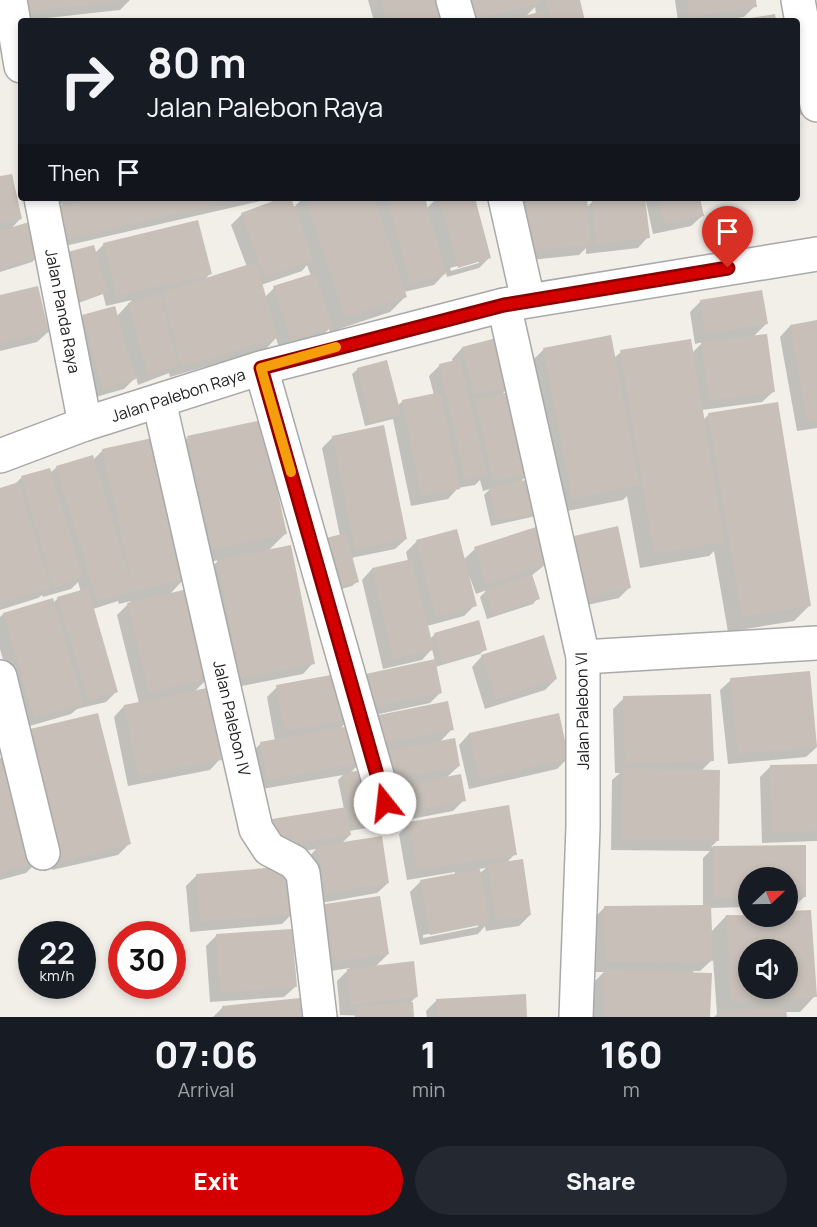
<!DOCTYPE html>
<html lang="en">
<head>
<meta charset="utf-8">
<style>
  body { margin:0; font-family:Manrope,sans-serif; background:#242831; color:#f1f3f6; height:100vh; display:flex; flex-direction:column; font-size:22px; white-space:nowrap }
  * { box-sizing:border-box; margin:0 }
  p { font-size:20px; color:#9ea1a6 }
  .icon { flex:none; width:33px; height:33px; fill:none; stroke:currentColor; stroke-width:2; stroke-linecap:round; stroke-linejoin:round }
  .map { position:relative; height:1017px; overflow:hidden }
  .side { display:flex; flex-direction:column; background:#171b24; flex:1 }
  .side>* { flex:none }
  .top-card { position:absolute; left:18px; top:18px; width:782px; height:183px; border-radius:6px; box-shadow:0 3px 9px #0003; background:#171b24; color:#f1f3f6; overflow:hidden }
  .needle { width:39px; rotate:68deg }
  .buttons { position:absolute; left:738px; top:867px; display:grid; gap:12px }
  .buttons a { display:grid; place-items:center; width:60px; height:60px; border-radius:50%; background:#171b24; box-shadow:0 3px 9px #0003; font-size:30px }
  .speed { position:absolute; left:18px; top:921px; display:flex; gap:12px; font-size:30px; font-weight:700; text-align:center }
  .speed>* { display:grid; place-content:center; width:78px; height:78px; border-radius:50%; background:#171b24; box-shadow:0 3px 9px #0003; line-height:1 }
  .speed small { font-size:15px; font-weight:400 }
  .speed .limit { border:9px solid #d22; background:#fff; color:#111 }
  .pin { position:absolute; display:grid; place-items:center; width:51px; height:51px; color:#fff; margin:-62px -26px; border-radius:50% 50% 50% 0; rotate:-45deg; box-shadow:0 0 6px #0007 }
  .pin .icon { rotate:45deg }
  .me { position:absolute; width:66px; margin:-33px; rotate:344deg; stroke-linejoin:round; filter:drop-shadow(0 0 4px #0008) }
  .turn { display:flex; align-items:center; gap:21px; height:126px; padding:0 30px; font-size:27px }
  .turn .icon { width:78px; height:78px; stroke-width:2.5 }
  .turn b { display:block; font-size:42px; line-height:51px }
  .then { display:flex; align-items:center; height:57px; padding:0 30px; background:#0003; gap:12px; font-size:22px }
  .eta { display:flex; justify-content:space-evenly; align-items:center; height:102px; text-align:center }
  .eta b { font-size:36px; font-weight:800; line-height:42px }
  .action { display:flex; gap:12px; margin-top:auto; padding:12px 30px }
  .action a { flex:1; height:69px; border-radius:36px; background:#d40000; color:#fff; font-size:24px; font-weight:800; line-height:69px; text-align:center }
  .action a+a { background:#242831; color:#f1f3f6 }
  .map>svg:first-child { display:block }
  .shadow { fill:#0003; fill-rule:evenodd }
  .building { fill:#c7bfb8; fill-rule:evenodd }
  .lines { fill:none; stroke-linecap:round; stroke-linejoin:round }
  .minor-casing { stroke:#a9a9a9; stroke-width:36 }
  .minor { stroke:#fff; stroke-width:33 }
  .route-casing { stroke:#8a0000; stroke-width:15 }
  .route { stroke:#d40000; stroke-width:10 }
  .slow { stroke:#f59e0b; stroke-width:10 }
  .labels { text-anchor:middle; dominant-baseline:central; stroke-width:6; stroke-linejoin:round; paint-order:stroke }
  .street-label { font-size:16px; fill:#222; stroke:#fff }
</style>
</head>
<body>
<div class="map">
<svg width="817" height="1017" viewBox="0 0 817 1017">
  <rect width="100%" height="100%" fill="#f2efe9"/>
  <g class="shadow">
    <polygon points="9,0 130,0 120,10 11,22"/>
    <polygon points="368,0 440,0 446,21 374,21"/>
    <path d="M 456,0 L 579,0 L 584,21 L 457,21 ZM 535,7 L 536,14 L 524,18 Z"/>
    <polygon points="675,0 754,0 755,6 744,17 720,21 678,21"/>
    <polygon points="0,178 20,219 10,230 37,257 32,262 0,272"/>
    <polygon points="48,198 264,198 260,201 56,248 49,218 63,204 51,207"/>
    <path d="M 286,198 L 289,198 L 293,208 L 303,198 L 423,198 L 426,209 L 437,198 L 474,198 L 489,258 L 479,268 L 447,277 L 446,272 L 434,285 L 404,292 L 405,297 L 390,312 L 330,332 L 329,329 L 320,338 L 280,351 L 276,338 L 266,349 L 170,377 L 169,373 L 138,385 L 136,377 L 124,389 L 92,398 L 72,327 L 83,317 L 117,316 L 132,300 L 106,306 L 103,294 L 73,305 L 95,253 L 104,244 L 210,274 L 204,280 L 247,267 L 231,225 L 242,214 ZM 479,260 L 479,263 L 451,271 L 450,268 ZM 307,265 L 311,276 L 274,288 L 265,297 L 261,285 L 302,271 Z"/>
    <polygon points="515,198 585,198 586,208 592,202 628,198 698,198 702,216 691,226 653,234 646,202 644,203 648,237 638,248 586,254 586,248 579,255 521,261"/>
    <polygon points="0,296 48,332 37,342 0,351"/>
    <polygon points="701,301 766,324 753,337 773,392 762,402 702,410 703,420 709,414 809,606 794,621 728,632 714,551 709,556 640,568 627,496 623,500 557,513 528,365 543,350 610,337 614,358 621,352 692,353 703,342 695,344 690,312"/>
    <polygon points="817,321 817,428 797,431 780,337 790,326"/>
    <polygon points="462,348 511,385 501,395 530,472 518,484 536,516 491,526 484,495 490,489 483,491 480,480 475,485 458,488 448,499 411,506 393,419 365,426 352,374 358,369 397,406 403,401 434,395 429,376 440,365 453,362 452,359"/>
    <polygon points="333,437 406,539 395,549 351,558 358,581 352,586 327,593 340,536 322,448"/>
    <polygon points="187,438 285,534 268,551 313,663 303,674 231,688 207,572 219,560 198,564 172,453"/>
    <polygon points="103,450 186,577 169,595 208,678 194,692 220,759 210,770 128,786 114,717 124,706 139,703 117,615 131,601 119,604 118,601 93,609 117,691 106,702 77,709 71,714 23,728 0,649 0,617 3,614 53,603 58,598 81,592 78,582 71,589 43,597 42,595 38,598 0,610 0,489 14,485 21,478 49,470 50,473 57,467 93,460"/>
    <polygon points="575,537 630,587 619,598 578,607 564,548"/>
    <polygon points="416,542 463,560 475,549 546,564 531,576 538,598 533,604 487,619 480,597 487,590 476,594 470,578 468,579 475,605 464,616 427,626 430,639 435,634 485,649 480,654 435,667 441,692 430,703 379,714 380,716 452,729 439,743 459,766 446,778 464,800 453,811 385,824 364,728 378,714 358,718 362,676 435,661 432,649 422,660 383,669 362,580 372,569 408,561 406,552"/>
    <polygon points="482,656 556,679 545,690 485,709 472,667"/>
    <polygon points="731,680 817,747 806,757 728,764 720,690"/>
    <polygon points="277,687 350,718 339,730 360,763 349,774 378,822 373,827 349,831 350,835 341,844 388,883 377,893 315,904 307,859 316,849 267,857 262,831 273,820 344,809 338,780 343,775 256,790 250,754 261,743 275,741 267,697"/>
    <path d="M 624,698 L 712,760 L 701,771 L 718,840 L 711,847 L 804,847 L 805,896 L 794,907 L 788,907 L 788,878 L 748,878 L 748,907 L 710,908 L 711,932 L 726,916 L 788,916 L 788,913 L 810,911 L 815,996 L 800,1012 L 785,1012 L 785,1017 L 714,1017 L 717,1014 L 713,959 L 700,971 L 693,971 L 709,1017 L 593,1017 L 594,982 L 604,972 L 595,972 L 594,918 L 604,908 L 703,907 L 703,858 L 710,851 L 611,850 L 612,780 L 620,773 L 615,773 L 613,709 ZM 748,950 L 788,950 L 788,988 L 748,988 Z"/>
    <polygon points="558,715 568,758 557,769 469,789 459,745 469,734"/>
    <polygon points="31,731 129,844 118,855 52,870 21,742"/>
    <polygon points="0,759 37,862 26,873 0,880"/>
    <polygon points="817,765 817,841 762,843 760,777 770,767"/>
    <path d="M 410,823 L 515,854 L 507,862 L 530,915 L 519,926 L 486,931 L 485,926 L 478,934 L 420,945 L 410,892 L 420,882 L 455,875 L 455,872 L 407,880 L 399,834 ZM 486,868 L 479,874 L 478,869 ZM 478,924 L 478,927 L 423,938 L 423,935 Z"/>
    <polygon points="196,876 293,913 282,924 190,932 186,886"/>
    <polygon points="326,905 388,954 374,968 417,996 411,1002 412,1017 340,1015 337,981 350,968 324,972 315,916"/>
    <polygon points="216,936 295,987 284,997 210,1002 206,946"/>
    <polygon points="437,1000 526,1017 427,1017 426,1011"/>
    <polygon points="222,1008 301,1017 213,1017"/>
  </g>
  <g class="building">
    <polygon points="20,0 118,0 118,2 22,12"/>
    <polygon points="381,0 442,0 448,21 387,21"/>
    <polygon points="465,0 540,0 541,3 471,21"/>
    <polygon points="546,0 580,0 585,21 551,21"/>
    <polygon points="687,0 756,0 757,7 689,18"/>
    <polygon points="543,11 546,21 508,21 508,20"/>
    <polygon points="775,14 776,21 739,21 739,20"/>
    <polygon points="796,76 804,114 796,116"/>
    <polygon points="12,174 22,219 0,224 0,176"/>
    <polygon points="95,198 238,198 239,199 67,239 59,206"/>
    <polygon points="281,198 291,198 314,260 265,278 241,213"/>
    <polygon points="305,198 374,198 407,297 345,318"/>
    <polygon points="387,198 425,198 446,274 410,284"/>
    <polygon points="439,198 475,198 491,258 458,268"/>
    <polygon points="526,198 587,198 591,245 531,251"/>
    <polygon points="614,198 645,198 650,238 596,244 592,200"/>
    <polygon points="658,198 700,198 704,216 664,224"/>
    <polygon points="198,220 212,274 116,296 103,243"/>
    <polygon points="29,222 39,257 0,269 0,231"/>
    <polygon points="94,245 108,292 78,301 64,253"/>
    <polygon points="256,262 278,338 181,367 162,292"/>
    <polygon points="315,273 333,327 291,341 273,286"/>
    <polygon points="38,286 49,332 0,344 0,295"/>
    <polygon points="762,290 768,324 705,334 700,300"/>
    <polygon points="160,293 178,366 148,375 128,303"/>
    <polygon points="115,306 136,379 103,389 82,315"/>
    <polygon points="817,320 817,420 807,421 790,325"/>
    <polygon points="767,334 775,392 709,401 701,342"/>
    <polygon points="611,335 640,485 572,499 543,348"/>
    <polygon points="500,337 512,386 474,395 462,347"/>
    <polygon points="691,339 725,542 654,554 620,350"/>
    <polygon points="460,359 487,475 465,479 439,364"/>
    <polygon points="387,360 401,414 370,422 357,368"/>
    <polygon points="513,391 531,473 493,481 475,399"/>
    <polygon points="441,392 460,489 421,496 402,400"/>
    <polygon points="778,402 811,606 742,617 708,413"/>
    <polygon points="262,420 287,534 212,550 187,436"/>
    <polygon points="384,425 407,539 355,550 332,436"/>
    <polygon points="157,437 188,578 97,601 56,466 93,455 132,584 102,449"/>
    <polygon points="50,468 83,578 53,588 21,476"/>
    <polygon points="535,478 542,511 496,521 489,488"/>
    <polygon points="19,482 51,588 0,603 0,488"/>
    <polygon points="618,526 631,588 588,597 574,536"/>
    <polygon points="536,527 548,564 486,584 474,547"/>
    <polygon points="457,529 477,606 436,617 416,540"/>
    <polygon points="346,533 359,582 332,589 318,540"/>
    <polygon points="291,545 315,664 241,679 217,560"/>
    <polygon points="412,559 434,650 393,659 372,568"/>
    <polygon points="532,574 540,599 492,615 485,590"/>
    <polygon points="88,588 118,692 88,701 57,597"/>
    <polygon points="188,589 210,678 149,693 127,603"/>
    <polygon points="53,598 84,704 34,718 3,613"/>
    <polygon points="479,620 487,650 442,663 434,633"/>
    <polygon points="544,635 557,679 496,699 481,655"/>
    <polygon points="435,659 442,693 368,708 361,675"/>
    <polygon points="810,671 817,747 738,754 730,678"/>
    <polygon points="342,673 352,719 285,731 276,685"/>
    <polygon points="207,688 222,760 138,776 124,705"/>
    <polygon points="711,694 714,761 625,763 623,696"/>
    <polygon points="448,701 454,730 379,744 374,716"/>
    <polygon points="98,713 131,844 63,861 30,729"/>
    <polygon points="559,713 569,759 479,779 469,733"/>
    <polygon points="355,725 362,763 267,780 260,742"/>
    <polygon points="455,738 460,766 387,781 382,752"/>
    <polygon points="9,755 38,862 0,873 0,758"/>
    <polygon points="817,764 817,831 772,833 770,765"/>
    <polygon points="623,768 720,770 719,841 621,840"/>
    <polygon points="370,769 379,823 353,827 343,773"/>
    <polygon points="461,774 466,801 396,814 391,787"/>
    <polygon points="509,805 517,855 417,870 409,822"/>
    <polygon points="347,807 351,835 277,847 272,819"/>
    <polygon points="382,836 389,883 326,894 317,846"/>
    <polygon points="806,845 806,897 788,897 788,878 748,878 748,897 714,898 713,846"/>
    <polygon points="523,859 531,915 496,921 488,864"/>
    <polygon points="290,866 294,914 200,922 196,874"/>
    <polygon points="480,869 490,923 430,935 420,880"/>
    <polygon points="380,896 389,954 334,962 325,904"/>
    <polygon points="711,905 713,961 605,962 604,906"/>
    <path d="M 811,910 L 817,997 L 731,1002 L 726,915 L 788,916 L 788,911 ZM 748,950 L 788,950 L 788,988 L 748,988 Z"/>
    <polygon points="292,929 297,987 220,993 216,934"/>
    <polygon points="414,961 418,997 350,1005 347,969"/>
    <polygon points="604,970 712,973 710,1017 603,1017"/>
    <polygon points="526,994 527,1017 437,1017 436,999"/>
    <polygon points="300,998 302,1017 223,1017 222,1006"/>
    <polygon points="413,1002 414,1017 355,1017 354,1006"/>
    <polygon points="719,1009 786,1009 787,1017 719,1017"/>
  </g>
  <g class="lines">
    <g class="minor-casing">
      <g id="minor">
        <polyline points="10,0 21,66"/>
        <polyline points="453,0 459,21"/>
        <polyline points="798,0 817,105"/>
        <polyline points="41,198 85,424"/>
        <polyline points="505,198 528,300"/>
        <polyline points="504,305 583,657 583,827 576,1017"/>
        <polyline points="261,368 385,803"/>
        <polyline points="159,401 256,829 269,849 294,862 303,873 320,1017"/>
        <polyline points="0,456 85,424 261,368 504,305 817,254"/>
        <polyline points="583,657 817,643"/>
        <polyline points="0,677 43,853"/>
      </g>
    </g>
    <use href="#minor" class="minor"/>
  </g>
  <g class="lines">
    <g class="route-casing">
      <polyline id="route" points="385,803 261,368 504,305 728,268"/>
    </g>
    <use href="#route" class="route"/>
    <polyline class="slow" points="291,472 261,368 336,347"/>
  </g>
  <g class="labels">
    <g class="street-label">
      <text transform="translate(63 311) rotate(79)">Jalan Panda Raya</text>
      <text transform="translate(178 395) rotate(-18)">Jalan Palebon Raya</text>
      <text transform="translate(582 711) rotate(-91)">Jalan Palebon VI</text>
      <text transform="translate(232 718) rotate(77)">Jalan Palebon IV</text>
    </g>
  </g>
</svg>
<div class="buttons">
<a><svg class="needle" viewBox="-14 -14 28 28"><path d="M0-13l5 13h-10z" fill="#e53935"/><path d="M0 13l5-13h-10z" fill="#9ea1a6"/></svg></a>
<a><svg class="icon" aria-label="sound" viewBox="0 0 24 24"><path d="M4 9h4l5-4v14l-5-4H4zM17 9q2 3 0 6"/></svg></a>
</div>
<div class="speed"><div>22<small>km/h</small></div><div class="limit">30</div></div>
<div class="pin" style="left:728px;top:268px;background:#d93025"><svg class="icon" aria-label="arrive" viewBox="0 0 24 24"><path d="M6 21V4h12l-3 4 3 4H6"/></svg></div>
<svg class="me" style="left:385px;top:803px" viewBox="-20 -20 40 40"><circle r="19" fill="#fff"/><path d="M0-13L10 11 0 6-10 11z" fill="#d40000"/></svg>
<div class="top-card">
<div class="turn"><svg class="icon" aria-label="right" viewBox="0 0 24 24"><path d="M7 20v-9h11M14 6l5 5-5 5"/></svg><div><b>80 m</b>Jalan Palebon Raya</div></div>
<div class="then">Then<svg class="icon" aria-label="arrive" viewBox="0 0 24 24"><path d="M6 21V4h12l-3 4 3 4H6"/></svg></div>
</div>
</div>
<section class="side">
<div class="eta">
<div><b>07:06</b><p>Arrival</p></div>
<div><b>1</b><p>min</p></div>
<div><b>160</b><p>m</p></div>
</div>
<div class="action"><a>Exit</a><a>Share</a></div>
</section>
</body>
</html>
